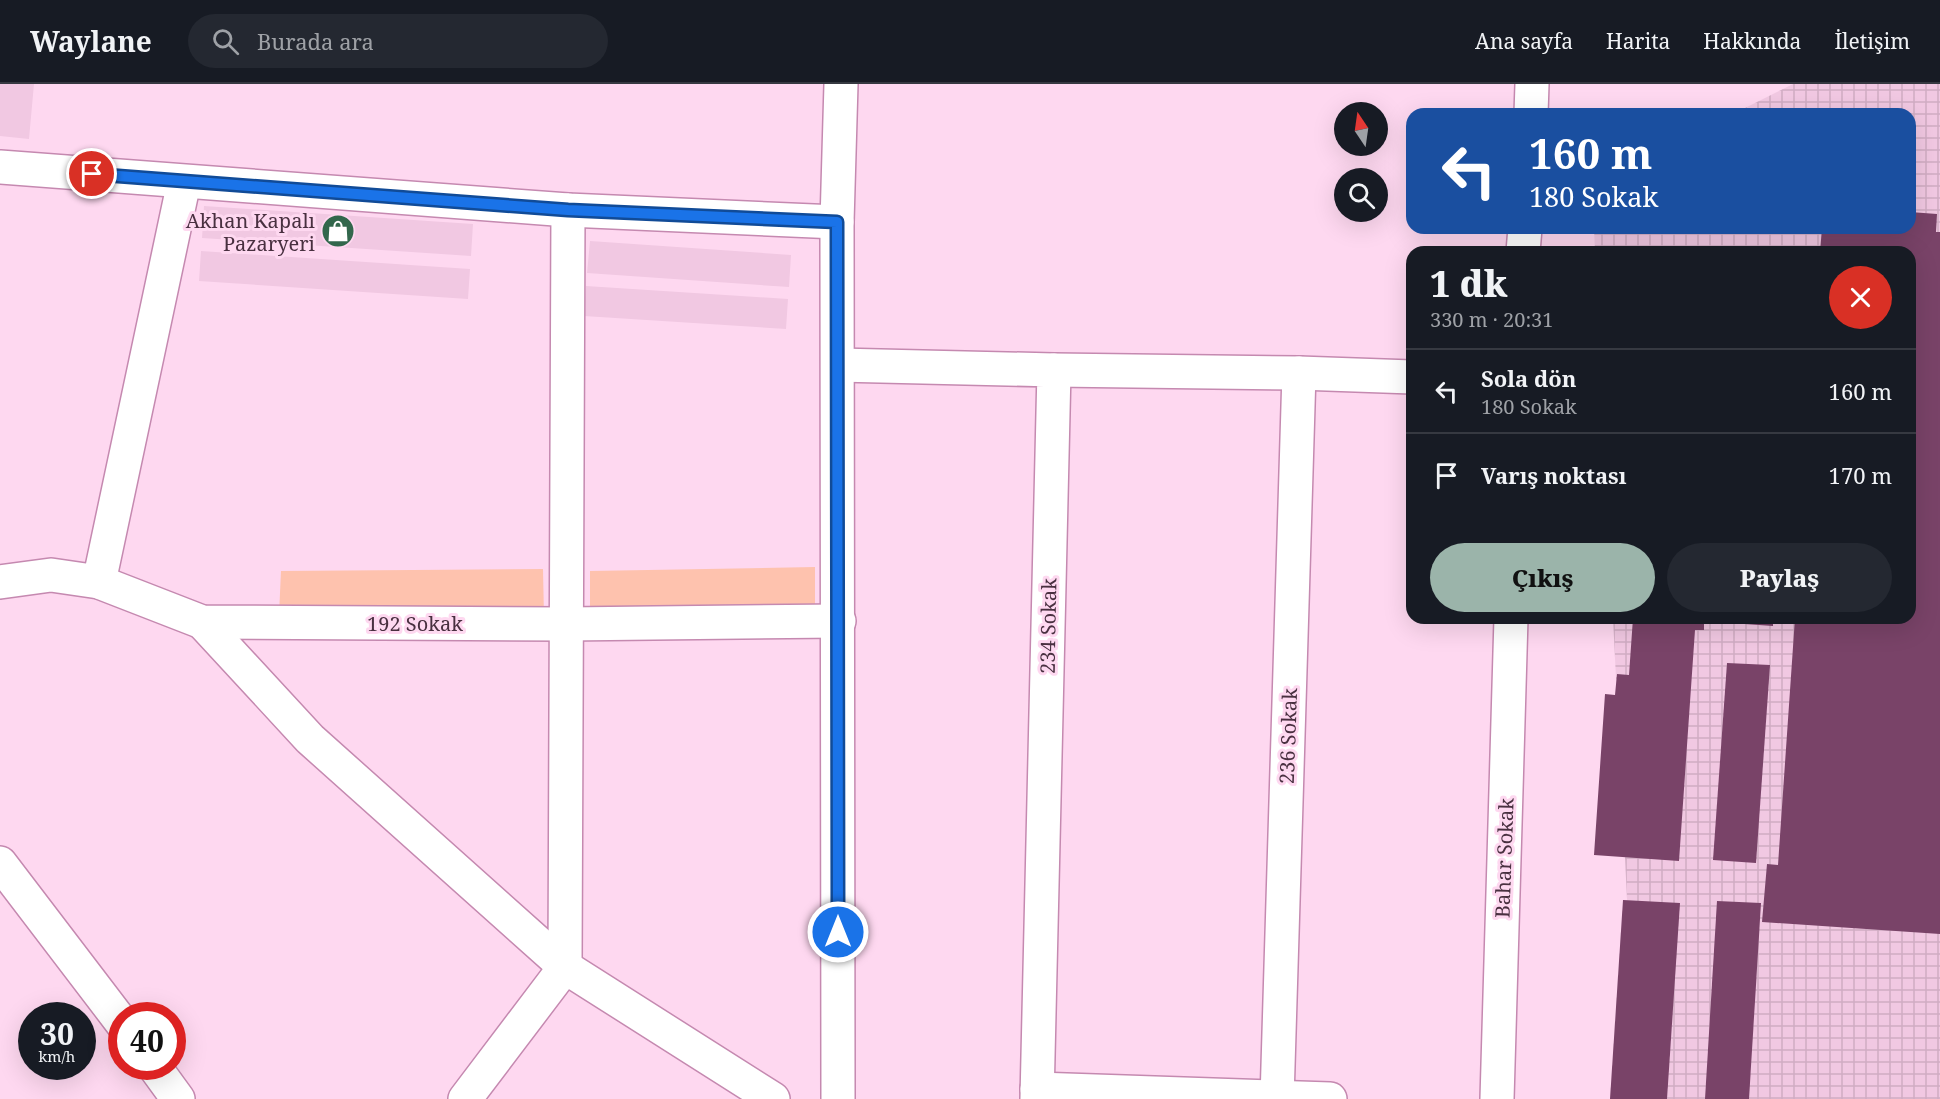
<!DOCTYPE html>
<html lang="tr">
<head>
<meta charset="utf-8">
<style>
  body { margin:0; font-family:"Noto Serif",serif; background:#242831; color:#f1f3f6; height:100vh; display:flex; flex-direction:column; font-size:22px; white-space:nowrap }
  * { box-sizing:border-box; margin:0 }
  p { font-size:20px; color:#9ea1a6 }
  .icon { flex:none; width:33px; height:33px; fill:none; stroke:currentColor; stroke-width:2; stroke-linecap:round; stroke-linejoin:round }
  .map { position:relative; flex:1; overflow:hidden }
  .side { position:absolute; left:1406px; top:162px; width:510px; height:378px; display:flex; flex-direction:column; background:#171b24; border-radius:18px; box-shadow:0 6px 24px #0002 }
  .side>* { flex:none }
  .hud { position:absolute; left:1406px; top:24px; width:510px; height:126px; border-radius:18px; box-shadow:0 6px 24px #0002; background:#1a4fa0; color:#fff; overflow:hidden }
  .needle { width:39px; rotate:347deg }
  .tools { position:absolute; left:1334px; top:18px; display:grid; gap:12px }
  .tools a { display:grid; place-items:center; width:54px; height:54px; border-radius:50%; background:#171b24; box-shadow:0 6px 24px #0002; font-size:30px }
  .speed { position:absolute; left:18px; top:918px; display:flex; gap:12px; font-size:30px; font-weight:700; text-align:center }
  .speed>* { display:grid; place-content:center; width:78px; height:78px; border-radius:50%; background:#171b24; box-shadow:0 6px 24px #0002; line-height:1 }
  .speed small { font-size:15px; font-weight:400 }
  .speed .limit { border:9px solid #d22; background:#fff; color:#111 }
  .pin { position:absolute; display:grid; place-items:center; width:51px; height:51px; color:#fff; margin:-26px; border:3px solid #fff; border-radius:50%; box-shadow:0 2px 6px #0007 }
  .me { position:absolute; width:66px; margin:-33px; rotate:0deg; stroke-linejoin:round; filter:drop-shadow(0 0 4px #0008) }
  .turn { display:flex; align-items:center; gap:21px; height:126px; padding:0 24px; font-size:27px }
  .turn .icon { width:78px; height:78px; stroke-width:2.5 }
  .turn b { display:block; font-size:42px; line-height:51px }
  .round { display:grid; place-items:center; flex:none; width:63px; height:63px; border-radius:32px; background:#242831 }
  .head { display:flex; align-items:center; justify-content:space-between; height:102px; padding:0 24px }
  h1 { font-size:36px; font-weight:800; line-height:45px }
  .button { display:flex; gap:12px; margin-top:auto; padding:12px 24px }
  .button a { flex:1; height:69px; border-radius:36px; background:#9bb4aa; color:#111; font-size:24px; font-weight:800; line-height:69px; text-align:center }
  .button a+a { background:#242831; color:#f1f3f6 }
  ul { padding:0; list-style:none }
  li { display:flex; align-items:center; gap:18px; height:84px; padding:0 24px; border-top:2px solid #363941 }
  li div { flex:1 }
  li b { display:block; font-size:22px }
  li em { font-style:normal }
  header { display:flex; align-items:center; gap:36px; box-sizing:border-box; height:84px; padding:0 30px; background:#171b24; border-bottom:2px solid #363941 }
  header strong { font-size:28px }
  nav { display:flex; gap:33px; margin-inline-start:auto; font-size:21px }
  .search { width:420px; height:54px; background:#242831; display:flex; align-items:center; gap:15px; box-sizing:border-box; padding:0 21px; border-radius:33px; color:#9ea1a6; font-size:22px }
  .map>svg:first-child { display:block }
  .built { fill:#f1c8e2 }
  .industrial { fill:url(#industrial-grid) }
  .green { fill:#fec2ae }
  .building { fill:#794368 }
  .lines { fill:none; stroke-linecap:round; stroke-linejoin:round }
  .minor-casing { stroke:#c589b0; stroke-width:36 }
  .minor { stroke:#fff; stroke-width:33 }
  .route-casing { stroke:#114b97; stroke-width:15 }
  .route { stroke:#1a73e8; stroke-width:10 }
  .labels { text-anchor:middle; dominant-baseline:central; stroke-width:6; stroke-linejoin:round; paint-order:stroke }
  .poi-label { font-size:20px; fill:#493040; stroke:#fed8f0; text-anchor:end }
  .street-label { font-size:20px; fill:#493040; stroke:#fed8f0 }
</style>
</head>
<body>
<header>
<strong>Waylane</strong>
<div class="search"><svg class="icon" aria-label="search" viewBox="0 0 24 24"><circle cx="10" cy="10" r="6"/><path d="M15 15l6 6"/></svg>Burada ara</div>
<nav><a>Ana sayfa</a><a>Harita</a><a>Hakkında</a><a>İletişim</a></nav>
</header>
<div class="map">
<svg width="1940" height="1015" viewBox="0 0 1940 1015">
  <defs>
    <pattern id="industrial-grid" width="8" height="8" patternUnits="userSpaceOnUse" patternTransform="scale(1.5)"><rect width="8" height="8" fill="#f1c8e2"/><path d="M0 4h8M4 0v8" fill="none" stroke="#d0acc3"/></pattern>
  </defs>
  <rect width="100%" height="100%" fill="#fed8f0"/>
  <g class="built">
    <polygon points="0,0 34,0 29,55 0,52"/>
    <polygon points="204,122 473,140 471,172 202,154"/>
    <polygon points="590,157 791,171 789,203 587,189"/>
    <polygon points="201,167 470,185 468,215 199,197"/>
    <polygon points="586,202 788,215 786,245 584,232"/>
  </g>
  <polygon class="industrial" points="1793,0 1940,0 1940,1015 1637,1015 1613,534 1910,534 1910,168 1595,168 1594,144 1910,144 1910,30 1733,30"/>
  <g class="green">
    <polygon points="815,483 815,528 590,530 590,487"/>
    <polygon points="543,485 544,533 279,531 281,487"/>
  </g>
  <g class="building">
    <polygon points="1910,128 1937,130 1936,148 1940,148 1940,850 1762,838 1767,780 1778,781 1795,534 1910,534 1910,168 1820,168 1822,144 1910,144"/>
    <polygon points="1633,534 1704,534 1704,546 1695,546 1679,777 1594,771 1605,610 1615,611 1617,590 1629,591"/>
    <polygon points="1730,534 1773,534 1773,542 1730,539"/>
    <polygon points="1727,579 1770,581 1756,779 1713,776"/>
    <polygon points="1623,816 1680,819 1667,1015 1610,1015"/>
    <polygon points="1717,817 1761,819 1749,1015 1705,1015"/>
  </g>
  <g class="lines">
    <g class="minor-casing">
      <g id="minor">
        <polyline points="1531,30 1532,0"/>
        <polyline points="0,83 568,126 837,138"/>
        <polyline points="1523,168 1525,144"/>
        <polyline points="838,281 1054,286 1037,1015"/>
        <polyline points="1054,286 1299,289 1412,293"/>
        <polyline points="0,498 51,491 99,498 202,538 566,540 839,537"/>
        <polyline points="99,498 184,98"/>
        <polyline points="202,538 310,655 565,883 773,1015"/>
        <polyline points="0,779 122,939"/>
        <polyline points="154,982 178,1015"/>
        <polyline points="1037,1005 1330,1015"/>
        <polyline points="465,1015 565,883 568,126"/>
        <polyline points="838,1015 837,138 841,0"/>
        <polyline points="1277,1015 1299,289"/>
        <polyline points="1497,1015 1511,534"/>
      </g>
    </g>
    <use href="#minor" class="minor"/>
  </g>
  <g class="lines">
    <g class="route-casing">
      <polyline id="route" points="92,90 568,126 837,138 838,848"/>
    </g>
    <use href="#route" class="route"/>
  </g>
  <defs>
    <g id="shop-disc" transform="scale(1.725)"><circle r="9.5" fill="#32674c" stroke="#fed8f0"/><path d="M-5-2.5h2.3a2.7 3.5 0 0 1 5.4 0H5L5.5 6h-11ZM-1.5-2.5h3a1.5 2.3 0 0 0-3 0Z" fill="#fff"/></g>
  </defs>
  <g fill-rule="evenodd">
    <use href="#shop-disc" x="338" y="147"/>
  </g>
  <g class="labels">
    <g class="poi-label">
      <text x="315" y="136">Akhan Kapalı<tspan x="315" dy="23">Pazaryeri</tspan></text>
    </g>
    <g class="street-label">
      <text x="415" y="539">192 Sokak</text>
      <text transform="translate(1048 542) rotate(-89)">234 Sokak</text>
      <text transform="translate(1288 652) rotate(-88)">236 Sokak</text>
      <text transform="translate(1504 774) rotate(-88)">Bahar Sokak</text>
    </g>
  </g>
</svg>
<div class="tools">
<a><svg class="needle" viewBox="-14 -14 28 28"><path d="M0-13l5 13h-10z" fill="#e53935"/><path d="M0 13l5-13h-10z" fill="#9ea1a6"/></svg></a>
<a><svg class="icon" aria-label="search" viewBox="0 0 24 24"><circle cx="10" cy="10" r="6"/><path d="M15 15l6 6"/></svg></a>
</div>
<div class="speed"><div>30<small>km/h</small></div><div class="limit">40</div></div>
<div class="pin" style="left:92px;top:90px;background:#d93025"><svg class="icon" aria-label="arrive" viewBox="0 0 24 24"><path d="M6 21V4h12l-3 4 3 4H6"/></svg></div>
<svg class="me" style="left:838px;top:848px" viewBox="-20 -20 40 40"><circle r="17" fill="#1a73e8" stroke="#fff" stroke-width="3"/><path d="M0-11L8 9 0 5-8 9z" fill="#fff"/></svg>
<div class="hud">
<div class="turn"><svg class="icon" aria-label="left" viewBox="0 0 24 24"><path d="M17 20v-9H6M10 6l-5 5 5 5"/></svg><div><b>160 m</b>180 Sokak</div></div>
</div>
<section class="side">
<div class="head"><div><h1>1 dk</h1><p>330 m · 20:31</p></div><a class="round" style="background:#d93025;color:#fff"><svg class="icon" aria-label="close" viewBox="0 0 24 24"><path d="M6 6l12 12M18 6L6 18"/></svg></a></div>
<ul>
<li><svg class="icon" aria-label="left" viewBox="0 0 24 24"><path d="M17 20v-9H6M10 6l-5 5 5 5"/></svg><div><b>Sola dön</b><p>180 Sokak</p></div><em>160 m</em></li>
<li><svg class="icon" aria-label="arrive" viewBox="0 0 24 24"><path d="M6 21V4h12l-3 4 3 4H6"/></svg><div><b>Varış noktası</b></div><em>170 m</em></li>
</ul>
<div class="button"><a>Çıkış</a><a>Paylaş</a></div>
</section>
</div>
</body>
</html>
